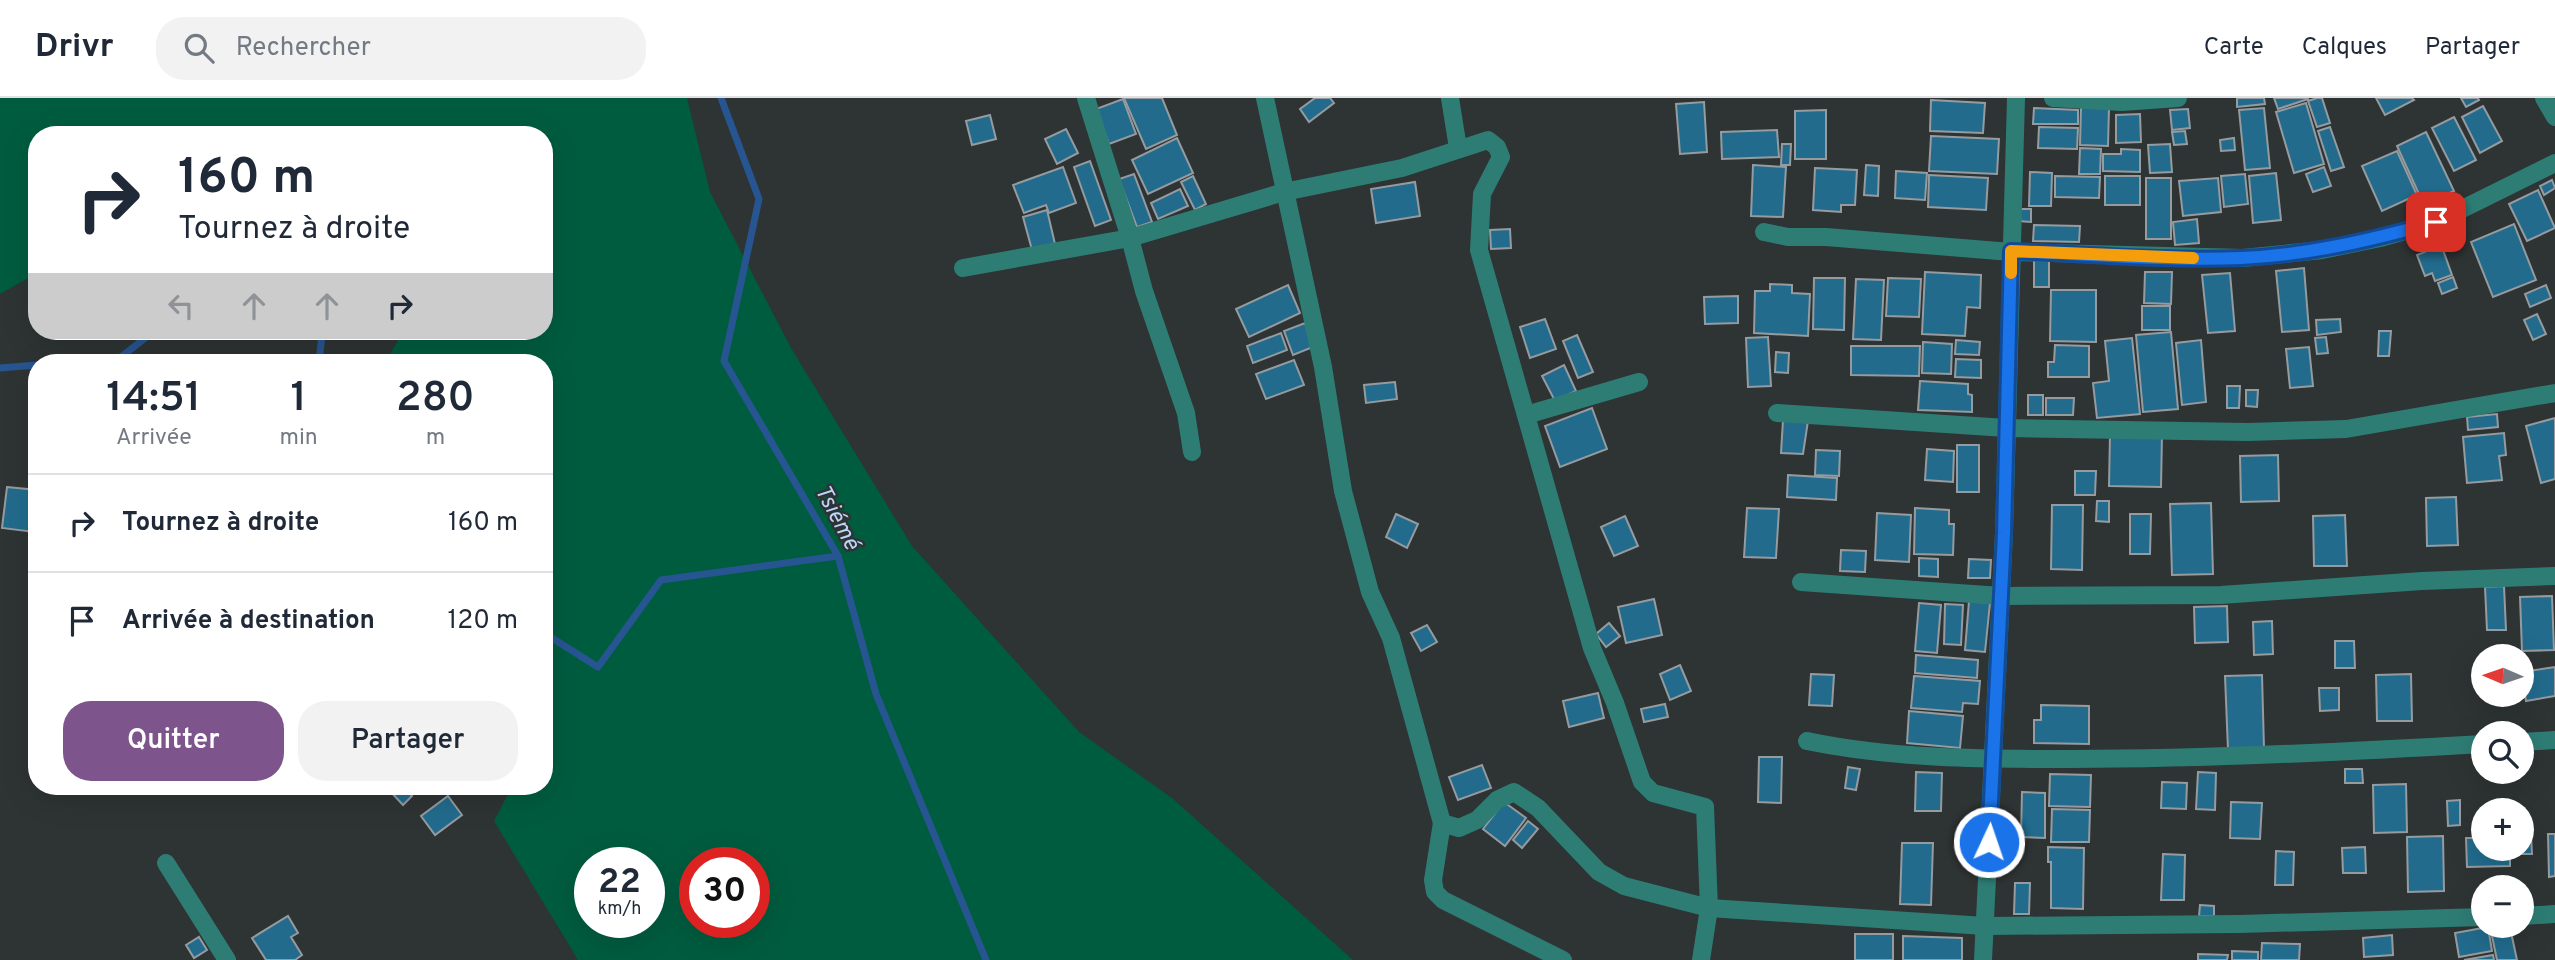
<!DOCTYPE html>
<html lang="fr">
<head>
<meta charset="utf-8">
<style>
  body { margin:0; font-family:Overpass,sans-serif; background:#f2f2f3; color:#1f2937; height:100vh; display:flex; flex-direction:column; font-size:26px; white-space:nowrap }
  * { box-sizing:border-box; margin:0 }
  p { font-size:23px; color:#747a83 }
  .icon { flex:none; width:38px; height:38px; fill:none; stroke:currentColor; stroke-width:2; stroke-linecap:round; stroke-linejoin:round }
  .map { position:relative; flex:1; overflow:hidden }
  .panel { position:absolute; left:28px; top:256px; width:525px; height:441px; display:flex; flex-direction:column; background:#fff; border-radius:28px; box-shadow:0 7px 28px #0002 }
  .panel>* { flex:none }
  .guide { position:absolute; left:28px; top:28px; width:525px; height:214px; border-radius:28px; box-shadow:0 7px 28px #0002; background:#fff; color:#1f2937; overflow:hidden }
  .needle { width:46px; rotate:272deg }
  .buttons { position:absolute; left:2471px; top:546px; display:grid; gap:14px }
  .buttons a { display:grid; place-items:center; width:63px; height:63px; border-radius:50%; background:#fff; box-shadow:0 7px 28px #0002; font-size:35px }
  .speed { position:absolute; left:574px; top:749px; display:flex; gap:14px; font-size:35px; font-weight:700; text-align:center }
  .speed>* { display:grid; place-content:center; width:91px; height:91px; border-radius:50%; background:#fff; box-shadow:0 7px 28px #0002; line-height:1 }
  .speed small { font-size:18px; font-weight:400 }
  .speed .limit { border:10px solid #d22; background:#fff; color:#111 }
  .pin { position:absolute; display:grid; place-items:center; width:60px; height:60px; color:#fff; margin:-30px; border-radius:14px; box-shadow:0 4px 10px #0006 }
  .me { position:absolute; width:77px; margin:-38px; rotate:3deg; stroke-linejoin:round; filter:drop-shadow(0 0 5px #0008) }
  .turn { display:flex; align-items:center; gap:24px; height:147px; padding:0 35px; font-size:32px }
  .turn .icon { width:91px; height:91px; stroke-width:2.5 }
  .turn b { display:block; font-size:49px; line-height:60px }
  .lanes { display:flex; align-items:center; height:66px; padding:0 35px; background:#0003; justify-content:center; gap:35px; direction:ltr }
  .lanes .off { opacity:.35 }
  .eta { display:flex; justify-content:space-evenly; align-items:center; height:119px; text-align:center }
  .eta b { font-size:42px; font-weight:600; line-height:49px }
  .button { display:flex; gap:14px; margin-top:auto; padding:14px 35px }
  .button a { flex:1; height:80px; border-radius:28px; background:#7d558c; color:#fff; font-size:28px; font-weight:600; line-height:80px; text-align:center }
  .button a+a { background:#f2f2f3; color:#1f2937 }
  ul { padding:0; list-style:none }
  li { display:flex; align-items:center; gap:21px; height:98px; padding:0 35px; border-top:2px solid #e0e1e3 }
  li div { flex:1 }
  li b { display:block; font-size:26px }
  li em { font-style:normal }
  header { display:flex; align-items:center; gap:42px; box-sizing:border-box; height:98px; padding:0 35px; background:#fff; border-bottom:2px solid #e0e1e3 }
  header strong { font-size:33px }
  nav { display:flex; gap:38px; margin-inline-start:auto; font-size:24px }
  .search { width:490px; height:63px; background:#f2f2f3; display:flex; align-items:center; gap:18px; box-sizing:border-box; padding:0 24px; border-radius:28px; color:#747a83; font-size:26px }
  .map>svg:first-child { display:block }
  .green { fill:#005c3f; fill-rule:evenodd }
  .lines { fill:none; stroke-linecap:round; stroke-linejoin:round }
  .stream { stroke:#275591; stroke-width:7 }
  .building { fill:#226b8d; stroke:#959b9e; stroke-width:2 }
  .minor { stroke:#2e7d75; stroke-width:18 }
  .route-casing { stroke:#114b97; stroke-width:18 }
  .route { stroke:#1a73e8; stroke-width:12 }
  .slow { stroke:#f59e0b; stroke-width:12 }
  .labels { text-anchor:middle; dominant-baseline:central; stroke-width:5; stroke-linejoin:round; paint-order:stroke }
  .water-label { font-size:23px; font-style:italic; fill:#bcd6f9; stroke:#2e3334 }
</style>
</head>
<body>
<header>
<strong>Drivr</strong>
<div class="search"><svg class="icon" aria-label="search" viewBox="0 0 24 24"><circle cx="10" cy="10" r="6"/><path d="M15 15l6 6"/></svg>Rechercher</div>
<nav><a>Carte</a><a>Calques</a><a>Partager</a></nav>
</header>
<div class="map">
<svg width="2555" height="862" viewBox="0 0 2555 862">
  <rect width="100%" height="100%" fill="#2e3334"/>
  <path class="green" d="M 0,0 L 687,0 L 710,94 L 791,250 L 912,448 L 1079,634 L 1172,700 L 1353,862 L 578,862 L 494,723 L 512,688 L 544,688 L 544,264 L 386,264 L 403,233 L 544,233 L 544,37 L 37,37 L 37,175 L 0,196 ZM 590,765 L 649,765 L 649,824 L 590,824 ZM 695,765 L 754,765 L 754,824 L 695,824 Z"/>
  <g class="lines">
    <g class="stream">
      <polyline points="721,0 759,101 724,263 838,458 876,596 986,862"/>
      <polyline points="300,233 322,236 319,264"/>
      <polyline points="67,264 121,259 154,233"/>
      <polyline points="0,270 37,267"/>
      <polyline points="544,535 598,569 661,482 838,458"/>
    </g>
  </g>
  <g class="building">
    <polygon points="1124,0 1162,0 1177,37 1146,51"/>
    <polygon points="1315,0 1330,0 1334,5 1309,24 1300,11"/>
    <polygon points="2237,0 2264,0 2265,6 2237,9"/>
    <polygon points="2274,0 2307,0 2308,1 2278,11"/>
    <polygon points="2317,0 2322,0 2330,25 2317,29 2308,3"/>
    <polygon points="2376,0 2412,0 2414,2 2385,17"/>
    <polygon points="2461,0 2478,0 2479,2 2466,9"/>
    <polygon points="1123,1 1136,36 1109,46 1096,11"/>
    <polygon points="1931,2 1985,5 1983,35 1930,33"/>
    <polygon points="1704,4 1707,54 1680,56 1676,6"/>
    <polygon points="2306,5 2324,66 2294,75 2276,14"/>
    <polygon points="2483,8 2502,43 2480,55 2462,19"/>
    <polygon points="2081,9 2109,10 2108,48 2080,47"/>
    <polygon points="2034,10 2078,12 2078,26 2033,26"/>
    <polygon points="2264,10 2270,70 2245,72 2239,12"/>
    <polygon points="2188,11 2190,30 2172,32 2170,12"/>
    <polygon points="1826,12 1826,61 1795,61 1795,13"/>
    <polygon points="2140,16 2141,44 2116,45 2116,17"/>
    <polygon points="990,17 996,41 972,47 966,23"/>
    <polygon points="2454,19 2476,62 2454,73 2432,30"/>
    <polygon points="2039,29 2078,30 2077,51 2038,50"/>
    <polygon points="2330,29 2344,69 2331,73 2318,33"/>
    <polygon points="1066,31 1078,55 1057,66 1045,41"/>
    <polygon points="1777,32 1779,59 1722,61 1721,34"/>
    <polygon points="2185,33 2187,46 2174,47 2172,34"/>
    <polygon points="2426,34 2454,93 2424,107 2397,48"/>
    <polygon points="1931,38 1999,41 1997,76 1929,73"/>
    <polygon points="1177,40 1193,75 1148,96 1132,62"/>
    <polygon points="2234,40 2235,52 2221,53 2220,42"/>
    <polygon points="1782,46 1791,46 1790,67 1781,67"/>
    <polygon points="2170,46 2172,74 2150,75 2148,47"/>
    <polygon points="2080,50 2101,51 2100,76 2079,76"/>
    <polygon points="2121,51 2140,52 2140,74 2103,73 2103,56 2121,56"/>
    <polygon points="2397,53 2417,97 2382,113 2362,68"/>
    <polygon points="1090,63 1111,122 1095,128 1074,69"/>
    <polygon points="1753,67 1786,69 1783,119 1751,118"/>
    <polygon points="1866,67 1879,68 1878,98 1864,97"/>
    <polygon points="1063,69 1076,105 1049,115 1046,107 1024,115 1013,87"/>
    <polygon points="2324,69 2331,88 2313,94 2306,76"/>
    <polygon points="1815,70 1857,72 1855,107 1841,107 1841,114 1813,112"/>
    <polygon points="1896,73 1927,75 1925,102 1895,100"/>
    <polygon points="2030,74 2052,75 2051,108 2029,108"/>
    <polygon points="2276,75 2281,122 2253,125 2249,78"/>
    <polygon points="1134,76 1152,124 1137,129 1119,81"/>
    <polygon points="2245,76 2248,106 2224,109 2221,78"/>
    <polygon points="1929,77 1988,80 1986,112 1928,109"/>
    <polygon points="1193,78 1206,106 1195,112 1181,84"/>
    <polygon points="2055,78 2100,79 2099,100 2055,99"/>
    <rect x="2105" y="78" width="35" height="29"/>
    <rect x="2146" y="80" width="25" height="61"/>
    <polygon points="2218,80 2221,114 2183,118 2179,83"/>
    <polygon points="2552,82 2555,90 2544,97 2540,88"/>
    <polygon points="1415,84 1420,118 1376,125 1371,91"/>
    <polygon points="1180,91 1188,108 1158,121 1151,105"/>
    <polygon points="2538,92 2555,130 2527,143 2509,106"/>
    <polygon points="2018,111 2031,111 2031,124 2018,123"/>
    <polygon points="1047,112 1055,146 1032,152 1023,119"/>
    <polygon points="2197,121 2199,145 2175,147 2173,124"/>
    <polygon points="2514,126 2536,182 2493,199 2471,144"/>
    <polygon points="2034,127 2080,128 2079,144 2033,143"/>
    <polygon points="1510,131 1511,150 1491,151 1490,132"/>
    <polygon points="2438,138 2452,177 2435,183 2432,175 2425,178 2417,157 2425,154 2421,144"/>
    <rect x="2034" y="160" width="15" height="29"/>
    <polygon points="2304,170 2309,232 2282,234 2276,173"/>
    <polygon points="1925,174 1981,177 1980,210 1967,209 1965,238 1922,236"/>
    <polygon points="2145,174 2172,174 2171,206 2144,205"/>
    <polygon points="2230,175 2235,233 2208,235 2202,177"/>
    <polygon points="2453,179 2457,190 2442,196 2438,185"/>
    <polygon points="1814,180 1845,180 1844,232 1813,231"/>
    <polygon points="1888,180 1921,181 1919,219 1886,218"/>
    <polygon points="1856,181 1884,182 1881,242 1853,241"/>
    <polygon points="1770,186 1792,187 1792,195 1810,196 1808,238 1754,235 1755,193 1770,193"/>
    <polygon points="1288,187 1300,215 1249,239 1236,211"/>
    <polygon points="2546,187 2551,200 2530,209 2525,196"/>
    <polygon points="2051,192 2096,192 2096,244 2050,243"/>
    <polygon points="1738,198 1738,225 1705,226 1704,199"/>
    <rect x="2142" y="208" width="28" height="24"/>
    <polygon points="2537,216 2546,236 2533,242 2524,222"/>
    <polygon points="1545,221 1556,251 1530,260 1520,229"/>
    <polygon points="2340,221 2341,234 2317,237 2316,222"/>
    <polygon points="1305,225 1313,249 1293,257 1284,233"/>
    <polygon points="2379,233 2391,233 2389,258 2378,258"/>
    <polygon points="2171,234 2178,311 2143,314 2136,237"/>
    <polygon points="1281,235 1287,252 1253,265 1247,248"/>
    <polygon points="1577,237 1593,274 1578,280 1563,243"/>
    <polygon points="1768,239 1771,288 1748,289 1746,240"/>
    <polygon points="2326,239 2328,255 2317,256 2315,240"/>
    <polygon points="2132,240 2140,316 2097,320 2093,285 2109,283 2105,243"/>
    <polygon points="1956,242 1980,244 1979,257 1955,256"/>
    <polygon points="2201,242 2206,304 2182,307 2176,245"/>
    <polygon points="1923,244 1952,246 1951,276 1922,275"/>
    <polygon points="2055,247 2089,248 2089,279 2048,279 2048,264 2054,264"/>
    <polygon points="1851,248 1920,248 1919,278 1851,277"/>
    <polygon points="2309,249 2313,288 2290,290 2286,251"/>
    <polygon points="1776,254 1789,255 1788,275 1775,274"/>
    <polygon points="1956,261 1981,262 1981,280 1955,279"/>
    <polygon points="1294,262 1304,287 1266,301 1256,276"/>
    <polygon points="1564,267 1576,293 1555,303 1542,278"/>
    <polygon points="1920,283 1968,286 1968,296 1972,297 1972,314 1918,312"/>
    <polygon points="1395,284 1397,301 1366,305 1364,287"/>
    <polygon points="2227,288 2240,288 2239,310 2227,310"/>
    <polygon points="2246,292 2258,292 2257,309 2246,308"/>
    <rect x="2028" y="297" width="15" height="20"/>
    <polygon points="2046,300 2074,300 2073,317 2046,317"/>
    <polygon points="1592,310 1607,351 1560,369 1545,328"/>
    <polygon points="2497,316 2498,329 2468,332 2467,319"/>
    <polygon points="2555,320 2555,381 2541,385 2526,328"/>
    <polygon points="1783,322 1808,323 1803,356 1781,355"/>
    <polygon points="2504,335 2506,357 2499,358 2502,382 2467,385 2463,339"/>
    <polygon points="2110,336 2162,337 2161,389 2109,388"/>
    <rect x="1957" y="347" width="22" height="47"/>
    <polygon points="1927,351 1954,353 1953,384 1925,382"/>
    <polygon points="1816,352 1840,353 1839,378 1815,377"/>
    <polygon points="2278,357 2279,403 2241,404 2240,358"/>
    <polygon points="2075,373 2096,373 2095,397 2075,397"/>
    <polygon points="1788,377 1837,380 1836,402 1787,399"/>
    <polygon points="7,389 37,392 34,434 2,430"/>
    <polygon points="2456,399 2458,447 2427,448 2426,400"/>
    <polygon points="2097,403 2109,403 2109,424 2096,423"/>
    <polygon points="2211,405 2213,476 2172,477 2170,406"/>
    <polygon points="2052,407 2083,407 2082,472 2051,471"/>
    <polygon points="1747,410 1779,411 1776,460 1744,459"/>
    <polygon points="1915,410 1949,412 1949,426 1954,426 1953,457 1914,456"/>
    <polygon points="1877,415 1911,417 1909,464 1875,462"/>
    <polygon points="1396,416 1418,426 1407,450 1386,439"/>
    <polygon points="2130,416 2151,416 2150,456 2130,456"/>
    <polygon points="2345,417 2347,468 2314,468 2313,418"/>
    <polygon points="1625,418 1638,448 1614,458 1601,429"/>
    <polygon points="1841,452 1866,453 1865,474 1840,473"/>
    <polygon points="1919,460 1938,461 1938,479 1919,478"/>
    <polygon points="1969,461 1991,462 1990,480 1968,480"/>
    <polygon points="2504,488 2506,532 2487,532 2485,489"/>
    <polygon points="2552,498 2554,552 2522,553 2520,499"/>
    <polygon points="1654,501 1662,537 1626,545 1618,509"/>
    <polygon points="1969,503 1990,505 1985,554 1965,552"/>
    <polygon points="1919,505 1941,507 1937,555 1915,553"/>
    <polygon points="1945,506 1963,507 1961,547 1944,546"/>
    <polygon points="2227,508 2228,544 2195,545 2194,509"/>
    <polygon points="2272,523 2273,556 2254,557 2253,524"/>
    <polygon points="1609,525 1620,538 1606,549 1596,536"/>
    <polygon points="1427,527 1437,544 1421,553 1411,535"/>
    <polygon points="2335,543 2354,543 2355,570 2335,570"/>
    <polygon points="1916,557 1978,562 1977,580 1915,575"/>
    <polygon points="1680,567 1691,593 1670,602 1660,576"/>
    <polygon points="2555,569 2555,598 2526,603 2522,574"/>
    <polygon points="1811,576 1834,577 1832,608 1809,607"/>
    <polygon points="2411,576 2412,623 2377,623 2376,577"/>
    <polygon points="2262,577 2264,650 2228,652 2225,578"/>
    <polygon points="1914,578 1980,583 1978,606 1963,605 1962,614 1911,610"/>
    <polygon points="2319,590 2339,590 2339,612 2320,613"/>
    <polygon points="1598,595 1604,620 1569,629 1563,603"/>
    <polygon points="1665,606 1668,619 1644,624 1641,611"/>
    <polygon points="2041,607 2089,608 2089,646 2034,645 2034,622 2041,622"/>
    <polygon points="1909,613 1963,618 1960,650 1907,645"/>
    <polygon points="1759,659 1782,659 1781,705 1758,704"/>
    <polygon points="1482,667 1491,690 1458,702 1449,679"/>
    <polygon points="1848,669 1860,671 1856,692 1845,690"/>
    <polygon points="2345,671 2362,671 2363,685 2345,685"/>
    <polygon points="1916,674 1942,675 1941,713 1915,713"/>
    <polygon points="2198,674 2216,675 2215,712 2196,711"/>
    <polygon points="2050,676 2091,677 2090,709 2049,708"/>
    <polygon points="2162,684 2187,685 2186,711 2161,710"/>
    <polygon points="2406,686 2407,734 2374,735 2373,687"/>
    <polygon points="396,688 403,688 412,698 403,707 390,693"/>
    <polygon points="2022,694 2045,695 2045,740 2021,739"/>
    <polygon points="448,698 462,717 435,737 421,718"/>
    <polygon points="2460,702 2460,727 2448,728 2447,703"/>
    <polygon points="1504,704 1526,720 1505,748 1483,731"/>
    <polygon points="2231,704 2262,705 2260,741 2230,740"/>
    <polygon points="2052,711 2090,712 2089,744 2051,744"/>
    <polygon points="1528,723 1538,731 1522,750 1513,742"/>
    <polygon points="2522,735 2531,735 2532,756 2518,756 2518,751 2522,751"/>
    <polygon points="2548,736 2555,736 2555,778 2549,779"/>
    <polygon points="2443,738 2444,793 2408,794 2407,739"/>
    <polygon points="2466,740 2483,740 2483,751 2510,751 2510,768 2467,769"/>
    <polygon points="1902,745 1933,745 1931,807 1900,806"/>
    <polygon points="2048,749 2084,750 2083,811 2051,810 2051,764 2048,764"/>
    <polygon points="2365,749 2366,775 2343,775 2342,750"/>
    <polygon points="2276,753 2294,754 2293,787 2275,787"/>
    <polygon points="2163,756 2185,757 2184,802 2161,802"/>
    <polygon points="2015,785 2030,785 2029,816 2014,816"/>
    <polygon points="2200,807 2214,808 2214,818 2199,818"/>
    <polygon points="288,818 298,835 291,839 302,857 295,862 266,862 252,840"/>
    <polygon points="2488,829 2492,853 2459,859 2455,835"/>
    <polygon points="2511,834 2517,862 2497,862 2492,838"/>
    <rect x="1855" y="836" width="38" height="26"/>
    <polygon points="2392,837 2393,857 2364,859 2363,840"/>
    <polygon points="1903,838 1962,840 1962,862 1903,862"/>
    <polygon points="199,839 207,852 194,860 186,847"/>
    <polygon points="2262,845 2300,846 2299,862 2261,862"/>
    <polygon points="2232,853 2258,854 2258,862 2232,862"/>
    <polygon points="2198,856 2228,857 2227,862 2198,862"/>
    <polygon points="2493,857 2494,862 2464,862"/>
  </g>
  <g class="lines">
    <g class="minor">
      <polyline points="1086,0 1130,140 1144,193 1186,315 1192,354"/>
      <polyline points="1265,0 1323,269 1343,393 1370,494 1391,540 1442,725 1459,730 1477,722 1497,702 1514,694 1538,710 1599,774 1624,788 1709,810 1985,828 2240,826 2483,819"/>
      <polyline points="1450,0 1458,50"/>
      <polyline points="2053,0 2122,4 2178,0"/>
      <polyline points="2544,0 2555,19"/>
      <polyline points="1764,134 1788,139 1826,139 2011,154 2243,160 2322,152 2380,140 2436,124 2555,65"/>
      <polyline points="963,170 1130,140 1284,94 1402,70 1488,42 1497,49 1501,59 1482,96 1479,152 1592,550 1615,605 1642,684 1653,695 1705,709 1709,810 1701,862"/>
      <polyline points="1777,315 2006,330 2248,334 2346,331 2555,295"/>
      <polyline points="1526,317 1639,284"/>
      <polyline points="1801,484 2001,498 2221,497 2422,483 2555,478"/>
      <path d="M 1807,643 C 1893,661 1983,661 2071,661 C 2208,661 2346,654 2483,646"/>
      <polyline points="2522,644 2555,642"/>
      <polyline points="1442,725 1433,782 1435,794 1443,802 1563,862"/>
      <polyline points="166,765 227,862"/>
      <polyline points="2522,818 2555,816"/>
      <polyline points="1983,862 2004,435 2016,0"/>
    </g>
  </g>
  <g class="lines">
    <g class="route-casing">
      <path id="route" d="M 1989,744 L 2004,435 L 2011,153 C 2087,156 2165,163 2241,160 C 2308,157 2372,142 2436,124"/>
    </g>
    <use href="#route" class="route"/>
    <polyline class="slow" points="2011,175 2011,153 2193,160"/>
  </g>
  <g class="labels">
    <g class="water-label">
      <text transform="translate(836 420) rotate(62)">Tsiémé</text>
    </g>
  </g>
</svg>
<div class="buttons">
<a><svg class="needle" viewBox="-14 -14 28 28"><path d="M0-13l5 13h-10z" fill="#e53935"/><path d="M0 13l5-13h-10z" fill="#747a83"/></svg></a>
<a><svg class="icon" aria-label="search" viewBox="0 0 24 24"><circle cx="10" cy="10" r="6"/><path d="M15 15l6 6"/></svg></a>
<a>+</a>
<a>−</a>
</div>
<div class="speed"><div>22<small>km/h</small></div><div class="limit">30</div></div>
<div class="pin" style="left:2436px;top:124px;background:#d93025"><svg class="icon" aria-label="arrive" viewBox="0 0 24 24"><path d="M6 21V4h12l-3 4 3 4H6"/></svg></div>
<svg class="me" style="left:1989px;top:744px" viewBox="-20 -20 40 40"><circle r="17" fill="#1a73e8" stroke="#fff" stroke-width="3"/><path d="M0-11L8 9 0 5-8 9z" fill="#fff"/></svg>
<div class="guide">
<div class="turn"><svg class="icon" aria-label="right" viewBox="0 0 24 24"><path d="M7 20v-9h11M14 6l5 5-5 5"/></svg><div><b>160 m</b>Tournez à droite</div></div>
<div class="lanes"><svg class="icon off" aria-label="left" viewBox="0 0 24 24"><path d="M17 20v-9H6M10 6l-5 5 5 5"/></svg><svg class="icon off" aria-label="ahead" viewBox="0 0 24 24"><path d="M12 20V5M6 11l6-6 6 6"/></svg><svg class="icon off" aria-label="ahead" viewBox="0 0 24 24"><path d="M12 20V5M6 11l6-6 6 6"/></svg><svg class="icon" aria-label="right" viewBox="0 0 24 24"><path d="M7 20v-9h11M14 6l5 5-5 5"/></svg></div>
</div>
<section class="panel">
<div class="eta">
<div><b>14:51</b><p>Arrivée</p></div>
<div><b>1</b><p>min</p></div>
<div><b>280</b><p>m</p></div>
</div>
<ul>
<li><svg class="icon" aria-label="right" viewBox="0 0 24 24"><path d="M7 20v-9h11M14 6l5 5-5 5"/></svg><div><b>Tournez à droite</b></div><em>160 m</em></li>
<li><svg class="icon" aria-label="arrive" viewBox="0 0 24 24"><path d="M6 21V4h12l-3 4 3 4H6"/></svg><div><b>Arrivée à destination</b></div><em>120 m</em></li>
</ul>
<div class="button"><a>Quitter</a><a>Partager</a></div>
</section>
</div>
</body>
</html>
